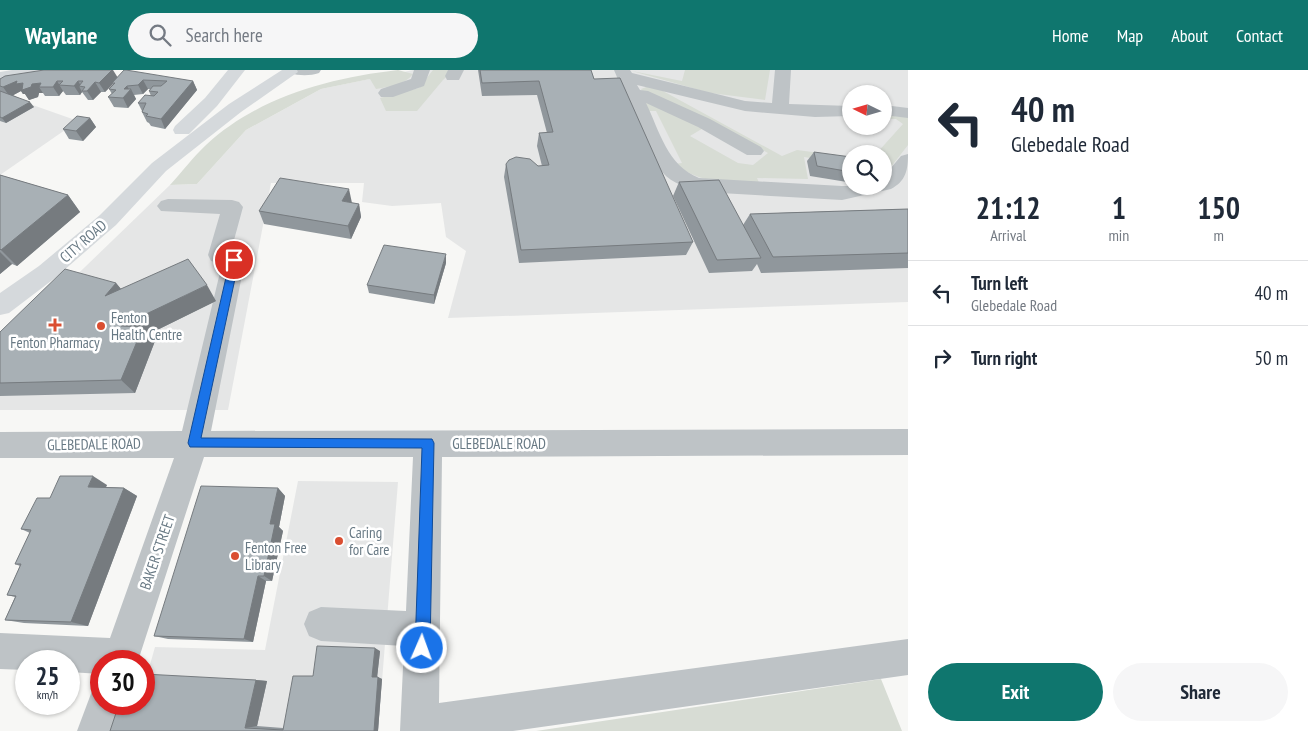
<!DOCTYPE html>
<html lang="en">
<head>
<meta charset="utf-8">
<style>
  body { margin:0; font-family:"PT Sans Narrow",sans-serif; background:#f6f6f7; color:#1f2937; height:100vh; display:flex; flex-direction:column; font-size:19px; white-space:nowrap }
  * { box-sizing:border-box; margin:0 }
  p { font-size:16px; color:#747a83 }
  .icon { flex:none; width:28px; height:28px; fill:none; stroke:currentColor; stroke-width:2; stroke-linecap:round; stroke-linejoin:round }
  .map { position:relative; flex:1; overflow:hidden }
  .side { display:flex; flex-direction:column; background:#fff; width:400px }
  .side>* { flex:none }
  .top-card { background:#fff; color:#1f2937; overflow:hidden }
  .needle { width:32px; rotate:275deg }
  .fabs { position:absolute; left:842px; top:15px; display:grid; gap:10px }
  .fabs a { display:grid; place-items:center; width:50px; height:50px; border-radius:50%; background:#fff; box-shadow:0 1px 4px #0004; font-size:25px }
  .speed { position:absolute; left:15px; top:580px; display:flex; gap:10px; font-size:25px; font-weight:700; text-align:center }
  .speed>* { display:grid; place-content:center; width:65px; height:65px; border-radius:50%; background:#fff; box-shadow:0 1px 4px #0004; line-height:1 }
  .speed small { font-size:12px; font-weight:400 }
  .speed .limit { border:8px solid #d22; background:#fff; color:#111 }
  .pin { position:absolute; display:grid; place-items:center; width:42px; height:42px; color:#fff; margin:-21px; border:2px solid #fff; border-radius:50%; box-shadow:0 1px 5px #0007 }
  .me { position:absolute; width:55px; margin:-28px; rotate:2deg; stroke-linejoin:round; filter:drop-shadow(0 0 4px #0008) }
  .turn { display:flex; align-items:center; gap:18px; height:105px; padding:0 20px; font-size:22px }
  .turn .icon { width:65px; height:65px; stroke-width:2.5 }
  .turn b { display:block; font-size:35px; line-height:42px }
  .eta { display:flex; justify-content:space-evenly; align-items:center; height:85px; text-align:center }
  .eta b { font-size:30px; font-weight:700; line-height:35px }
  .primary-button { display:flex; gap:10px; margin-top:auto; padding:10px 20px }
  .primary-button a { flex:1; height:58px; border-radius:30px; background:#0f766e; color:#fff; font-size:20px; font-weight:700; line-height:58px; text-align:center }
  .primary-button a+a { background:#f6f6f7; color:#1f2937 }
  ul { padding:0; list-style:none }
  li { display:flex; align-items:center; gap:15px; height:65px; padding:0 20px; border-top:1px solid #e0e1e3 }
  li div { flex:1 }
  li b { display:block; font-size:19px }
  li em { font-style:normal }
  header { display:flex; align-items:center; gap:30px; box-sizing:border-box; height:70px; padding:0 25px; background:#0f766e; color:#fff }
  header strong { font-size:24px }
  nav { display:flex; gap:28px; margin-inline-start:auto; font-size:18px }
  .search { width:350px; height:45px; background:#f6f6f7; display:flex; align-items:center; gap:12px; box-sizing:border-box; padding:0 18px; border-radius:28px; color:#747a83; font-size:19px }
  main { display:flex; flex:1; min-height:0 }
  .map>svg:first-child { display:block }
  .built { fill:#e5e6e6; fill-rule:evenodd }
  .green { fill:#d7dcd4 }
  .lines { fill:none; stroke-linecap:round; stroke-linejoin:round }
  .minor { fill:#bec3c6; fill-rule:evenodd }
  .major { fill:#d5d9dc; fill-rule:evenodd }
  .wall { fill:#90979c }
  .shaded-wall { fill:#767b7f }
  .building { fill:#a8b0b5; stroke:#767b7f }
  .route { fill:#1a73e8; stroke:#114b97 }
  .poi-dot { fill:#da4e31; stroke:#fff; stroke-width:2 }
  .labels { text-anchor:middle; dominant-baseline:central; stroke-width:5; stroke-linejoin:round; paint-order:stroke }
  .street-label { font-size:15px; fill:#687984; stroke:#fff }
  .poi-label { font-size:15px; fill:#687984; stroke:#fff; text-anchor:start }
</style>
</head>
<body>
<header>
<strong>Waylane</strong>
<div class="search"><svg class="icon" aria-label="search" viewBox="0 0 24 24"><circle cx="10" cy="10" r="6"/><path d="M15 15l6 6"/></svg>Search here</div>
<nav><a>Home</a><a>Map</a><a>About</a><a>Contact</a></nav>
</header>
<main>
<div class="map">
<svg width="908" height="661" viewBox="0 0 908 661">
  <rect width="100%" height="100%" fill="#f7f7f5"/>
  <g class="built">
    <path d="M 413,0 L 908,0 L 908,232 L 448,248 L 466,181 L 446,167 L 441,133 L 392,136 L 362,132 L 364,113 L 271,113 L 228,340 L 0,340 L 0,279 L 170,115 L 197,114 L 246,60 L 321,19 ZM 851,24 L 884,24 L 884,56 L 851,56 ZM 851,84 L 884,84 L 884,116 L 851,116 Z"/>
    <polygon points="0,23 10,27 78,51 0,105"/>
    <polygon points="298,411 398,412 378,661 130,661 144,634 144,616 155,577 265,580"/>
  </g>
  <g class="green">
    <path d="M 398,0 L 413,4 C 405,15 388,17 376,19 L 370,9 L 321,19 L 246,60 L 197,114 L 170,115 C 182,102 193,87 206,75 C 258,27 329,8 398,0 Z"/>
    <polygon points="433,0 454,0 443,10 417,41 386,41 380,28 419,18"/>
    <polygon points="685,0 770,0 765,30 710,23 632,1 682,11"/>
    <path d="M 649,16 L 663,21 L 782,86 L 797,80 L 851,87 L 851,108 L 845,109 L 841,93 L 804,87 L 808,109 L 757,108 L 760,115 C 728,112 701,114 674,94 L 682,93 L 656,41 L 648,41 L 642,31 L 705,57 L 690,66 L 738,93 L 753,95 L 768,83 L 695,44 L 643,22 L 641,19 Z"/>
    <polygon points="884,44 908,47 908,75 887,102 884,102 884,84 876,84 903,54 896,49 884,49"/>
    <polygon points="881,609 902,661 535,661 536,661"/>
  </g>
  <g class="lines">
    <g class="minor">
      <path d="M 288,0 L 321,0 L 319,3 C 310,6 299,6 290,3 Z"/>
      <polygon points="414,0 430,0 424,16 393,27 381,27 378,23 381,19 411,9"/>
      <polygon points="448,0 464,0 459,10 447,10 445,6"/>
      <path d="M 614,0 L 630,0 L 632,3 L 745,31 L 772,33 L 775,0 L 791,0 L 789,34 L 851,36 L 851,46 L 815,47 L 745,41 L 637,15 L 640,20 L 648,21 L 710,49 L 761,77 L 764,81 L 761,85 L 747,85 L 698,57 L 646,33 C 660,62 667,95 699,108 L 842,116 L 884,116 L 884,106 L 901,86 L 908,84 C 908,100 906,111 891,119 L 842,130 L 703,122 C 687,118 673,114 662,102 C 647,87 624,23 614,0 Z"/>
      <polygon points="884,35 908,38 908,48 884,45"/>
      <polygon points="168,129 232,130 239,132 243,137 231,181 242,184 245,190 211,361 908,359 908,385 442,387 439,633 908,569 908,605 513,661 400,661 404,576 321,571 309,566 304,554 309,542 321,537 406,541 413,387 204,387 138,591 101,591 101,604 69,602 69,591 26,591 26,600 0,599 0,563 110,568 174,388 0,388 0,362 182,361 222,194 211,191 208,185 220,144 161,141 157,136 161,131"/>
      <polygon points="101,617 101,634 124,634 115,661 77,661 92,621"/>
    </g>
    <g class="major">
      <polygon points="12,0 50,0 48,3 42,5 0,12 0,2"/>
      <polygon points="228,0 245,0 217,36 189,64 175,64 173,60 175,56 205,28"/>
      <polygon points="282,0 297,0 298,2 241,42 166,101 116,155 55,208 9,243 0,245 0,223 39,196 100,145 152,93 229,34"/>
    </g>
  </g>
  <g class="wall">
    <polygon points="478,0 591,0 594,9 693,172 686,185 519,193 504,107 506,94 542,96 537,76 539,63 547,63 537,25 482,26"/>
    <polygon points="117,7 193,11 197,20 165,59 151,56 149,53 147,52 142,42 142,41 138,33 151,26 149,21 150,19 148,19 143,24 134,25 136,29 128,38 114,37 108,27 112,24 109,19 113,15 113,14 105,22 101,22 93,30 88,30 82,22 80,25 66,25 63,21 59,26 45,26 43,23 39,23 38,27 29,30 25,24 23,24 21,21 13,25 34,37 6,53 0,51 0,9"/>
    <polygon points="90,48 96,57 83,71 69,69 63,59"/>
    <polygon points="814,82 851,102 851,107 847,112 810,106 807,91"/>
    <polygon points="0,105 68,125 80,142 17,196 12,194 0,204"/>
    <polygon points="679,112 743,155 750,144 908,139 908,198 761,203 757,194 752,201 709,203 673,126"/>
    <polygon points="352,133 359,134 361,147 351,169 264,154 259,141"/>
    <polygon points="446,193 434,234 369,223 367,215"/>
    <polygon points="116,213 121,219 216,231 149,264 155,271 135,323 0,326 0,262"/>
    <polygon points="107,415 106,417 124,418 137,426 88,556 24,553 5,550 15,527 7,525 20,496 15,494 30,463 21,459 50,428"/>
    <polygon points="278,418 285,426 279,457 283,461 272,511 266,511 253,572 168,569 154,566"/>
    <polygon points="380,581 377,607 382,609 378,661 110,661 256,610 267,611 257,656 283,658 313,606"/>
  </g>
  <g class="shaded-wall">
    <polygon points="112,0 113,0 118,8 112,13 113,14 105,22 99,13"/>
    <polygon points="143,10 148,19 143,24 138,15"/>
    <polygon points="17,11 32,14 41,13 39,17 43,23 39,23 38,27 29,30 25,24 23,24 21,21 10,27 3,17"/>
    <polygon points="57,11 63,21 59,26 53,17"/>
    <polygon points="78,11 81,16 79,16 82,22 80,25 74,16"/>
    <polygon points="193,11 197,20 165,59 161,49"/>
    <polygon points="95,12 101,22 93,30 87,21"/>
    <polygon points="127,16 130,21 131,19 136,29 128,38 123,28 124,19"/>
    <polygon points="30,32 34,37 6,53 2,48"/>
    <polygon points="90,48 96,57 83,71 76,61"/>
    <polygon points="349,119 352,133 342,131"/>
    <polygon points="68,125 80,142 17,196 1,180"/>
    <polygon points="359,134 361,147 351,169 348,156"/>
    <polygon points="0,182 12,194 0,204"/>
    <polygon points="446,184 446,193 434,234 434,225"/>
    <polygon points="116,213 129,229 105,226"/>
    <polygon points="207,215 216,231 149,264 155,271 135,323 121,310 121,256"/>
    <polygon points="93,406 107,415 102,425 88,417"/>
    <polygon points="124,418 137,426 88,556 71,552"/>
    <polygon points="278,418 285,426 279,457 283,461 272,511 264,506 270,454"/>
    <polygon points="258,506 266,511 253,572 244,569"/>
    <polygon points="375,578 380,581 377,608 372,607"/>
    <polygon points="378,607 382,609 378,661 374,661"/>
    <polygon points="256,610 267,611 257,656 245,658"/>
  </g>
  <g class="building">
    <polygon points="44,0 112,0 99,13 95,12 87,21 82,21 85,17 79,16 83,11 78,11 74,16 59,15 63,11 57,11 53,17 39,17 41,13 32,14 31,17 22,20 23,13 16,14 17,11 3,17 0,16 0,9 5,6"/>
    <polygon points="124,0 126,0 193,11 161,49 146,46 148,44 142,42 146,33 138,33 145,25 154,26 158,22 149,21 153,16 161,16 167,11 143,10 138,15 127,16 124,19 131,19 123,28 108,27 116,20 109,19 115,13 112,13"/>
    <polygon points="480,0 591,0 594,9 620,8 693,172 521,180 506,94 509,90 516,87 530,89 538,96 549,95 539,63 553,62 539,11 482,13"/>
    <polygon points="0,21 30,32 2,48 0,47"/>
    <polygon points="77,46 90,48 76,61 63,59"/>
    <polygon points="814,82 851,87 851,102 817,96"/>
    <polygon points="0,105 68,125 1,180 0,179"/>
    <polygon points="280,108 349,119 342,131 359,134 348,156 259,141"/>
    <polygon points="719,110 761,188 717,190 679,112"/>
    <polygon points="908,139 908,183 773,187 750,144"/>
    <polygon points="384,175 446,184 434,225 367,215"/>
    <polygon points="188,189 207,215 121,256 143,257 121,310 0,313 0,262 65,199 116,213 105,226"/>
    <polygon points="60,406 93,406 88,417 124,418 71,552 5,550 16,526 7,525 21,494 15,494 31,460 21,459 37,428 50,428"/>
    <polygon points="201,416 278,418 270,454 275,454 264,506 258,506 244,569 154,566"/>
    <polygon points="317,576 375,578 372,607 378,607 374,661 110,661 119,634 144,634 144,604 256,610 245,658 283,660 293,606 313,606"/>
  </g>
  <polygon class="route" points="234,186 239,190 201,368 432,369 434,373 430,578 427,584 422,586 417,584 415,578 422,378 190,377 188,373 230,190"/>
  <g class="poi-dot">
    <path d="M52.5 247.5h5v5h5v5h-5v5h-5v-5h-5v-5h5z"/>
    <circle cx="101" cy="256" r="5"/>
    <circle cx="339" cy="471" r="5"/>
    <circle cx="235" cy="486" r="5"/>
  </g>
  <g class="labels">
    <g class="street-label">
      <text transform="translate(83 171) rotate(-41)">CITY ROAD</text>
      <text x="499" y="373">GLEBEDALE ROAD</text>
      <text transform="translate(94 374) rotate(-1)">GLEBEDALE ROAD</text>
      <text transform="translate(157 482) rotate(-71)">BAKER STREET</text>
    </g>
    <g class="poi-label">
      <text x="111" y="247">Fenton<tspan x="111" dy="17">Health Centre</tspan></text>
      <text x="55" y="272" text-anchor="middle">Fenton Pharmacy</text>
      <text x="349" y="462">Caring<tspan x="349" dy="17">for Care</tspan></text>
      <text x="245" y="477">Fenton Free<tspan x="245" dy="17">Library</tspan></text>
    </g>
  </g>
</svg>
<div class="fabs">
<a><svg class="needle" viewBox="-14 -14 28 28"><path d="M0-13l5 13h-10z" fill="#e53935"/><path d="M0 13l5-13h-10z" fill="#747a83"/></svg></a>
<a><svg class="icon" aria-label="search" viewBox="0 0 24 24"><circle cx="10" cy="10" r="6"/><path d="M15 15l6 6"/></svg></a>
</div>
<div class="speed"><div>25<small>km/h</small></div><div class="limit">30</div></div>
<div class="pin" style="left:234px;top:190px;background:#d93025"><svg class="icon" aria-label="arrive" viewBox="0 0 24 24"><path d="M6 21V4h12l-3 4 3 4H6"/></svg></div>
<svg class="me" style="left:422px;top:578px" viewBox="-20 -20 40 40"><circle r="17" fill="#1a73e8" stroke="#fff" stroke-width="3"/><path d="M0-11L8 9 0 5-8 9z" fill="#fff"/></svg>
</div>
<section class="side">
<div class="top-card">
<div class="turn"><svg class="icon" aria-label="left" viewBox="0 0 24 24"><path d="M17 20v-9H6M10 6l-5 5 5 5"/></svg><div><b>40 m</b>Glebedale Road</div></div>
</div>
<div class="eta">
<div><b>21:12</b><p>Arrival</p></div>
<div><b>1</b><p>min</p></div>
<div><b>150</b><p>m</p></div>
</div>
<ul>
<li><svg class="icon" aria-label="left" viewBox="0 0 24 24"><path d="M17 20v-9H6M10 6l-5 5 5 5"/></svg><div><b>Turn left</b><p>Glebedale Road</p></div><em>40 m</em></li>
<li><svg class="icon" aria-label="right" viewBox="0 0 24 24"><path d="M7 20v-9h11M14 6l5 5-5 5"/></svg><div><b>Turn right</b></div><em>50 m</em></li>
</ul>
<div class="primary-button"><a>Exit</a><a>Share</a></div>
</section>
</main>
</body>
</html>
